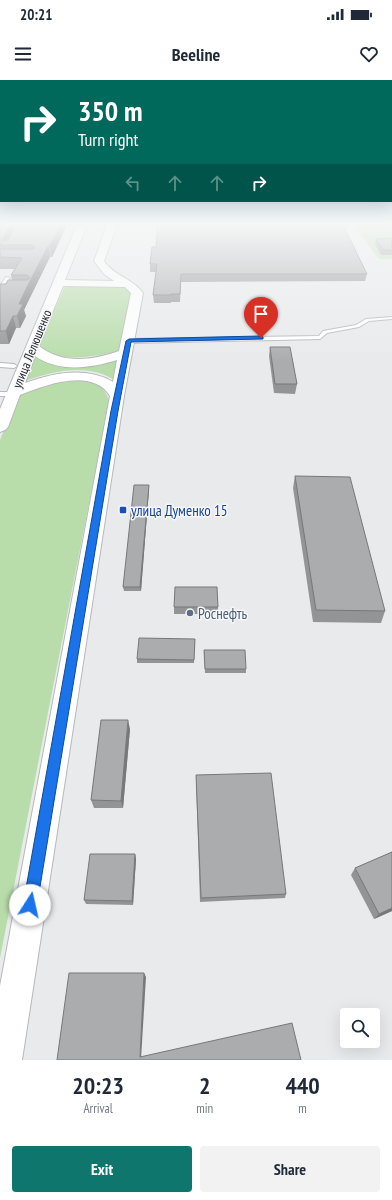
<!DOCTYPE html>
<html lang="en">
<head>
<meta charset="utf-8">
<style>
  body { margin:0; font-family:"PT Sans Narrow",sans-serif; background:#f2f2f3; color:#1f2937; height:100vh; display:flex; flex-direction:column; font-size:15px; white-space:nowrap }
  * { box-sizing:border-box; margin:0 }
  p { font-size:13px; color:#747a83 }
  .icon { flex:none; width:22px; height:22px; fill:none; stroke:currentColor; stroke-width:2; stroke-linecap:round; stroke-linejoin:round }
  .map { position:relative; height:980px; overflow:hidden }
  .panel { display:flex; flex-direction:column; background:#fff; flex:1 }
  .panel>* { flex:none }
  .top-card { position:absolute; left:0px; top:0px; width:392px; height:122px; box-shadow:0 4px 16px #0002; background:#00695c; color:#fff; overflow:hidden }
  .buttons { position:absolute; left:340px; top:928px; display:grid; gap:8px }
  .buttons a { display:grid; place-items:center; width:40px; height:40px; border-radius:4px; background:#fff; box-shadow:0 4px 16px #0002; font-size:20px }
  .pin { position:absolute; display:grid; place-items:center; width:34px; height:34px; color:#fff; margin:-41px -17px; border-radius:50% 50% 50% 0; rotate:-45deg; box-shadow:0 0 4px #0007 }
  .pin .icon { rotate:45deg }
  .me { position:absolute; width:44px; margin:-22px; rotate:10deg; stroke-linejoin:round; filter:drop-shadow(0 0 3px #0008) }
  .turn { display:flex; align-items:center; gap:14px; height:84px; padding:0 12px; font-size:18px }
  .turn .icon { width:52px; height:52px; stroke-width:2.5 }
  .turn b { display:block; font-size:28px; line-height:34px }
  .lanes { display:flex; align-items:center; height:38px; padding:0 12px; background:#0003; justify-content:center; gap:20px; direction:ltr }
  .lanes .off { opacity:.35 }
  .eta { display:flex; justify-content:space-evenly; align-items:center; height:68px; text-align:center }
  .eta b { font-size:24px; font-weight:800; line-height:28px }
  .button { display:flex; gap:8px; margin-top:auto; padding:8px 12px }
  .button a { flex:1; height:46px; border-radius:4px; background:#0f766e; color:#fff; font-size:16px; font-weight:800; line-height:46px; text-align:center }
  .button a+a { background:#f2f2f3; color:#1f2937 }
  .status { display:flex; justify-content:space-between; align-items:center; height:28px; padding:0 20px; background:#fff; direction:ltr }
  .status svg { height:11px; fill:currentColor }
  header { display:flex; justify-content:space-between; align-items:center; height:52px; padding:0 12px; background:#fff; font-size:18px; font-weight:800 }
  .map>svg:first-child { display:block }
  .green { fill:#b8ddaa }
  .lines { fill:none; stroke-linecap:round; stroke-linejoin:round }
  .service-casing { stroke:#b7b8bb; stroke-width:2 }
  .tertiary-casing { stroke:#b7b8bb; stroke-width:2 }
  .service { fill:#fff; fill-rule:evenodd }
  .tertiary { fill:#fff; fill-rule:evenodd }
  .wall { fill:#929496 }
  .shaded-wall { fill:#77787a }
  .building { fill:#aaacae; stroke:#77787a }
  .route { fill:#1a73e8; stroke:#114b97 }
  .transit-dot { fill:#1a4fb4; stroke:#f5f7fa; stroke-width:1.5 }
  .service-dot { fill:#5c6f8a; stroke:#f5f7fa; stroke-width:1.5 }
  .labels { text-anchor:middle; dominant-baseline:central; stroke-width:3; stroke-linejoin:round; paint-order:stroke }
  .far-street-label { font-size:13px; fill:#272829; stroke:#f5f7fa }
  .transit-label { font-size:15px; fill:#164399; stroke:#f5f7fa; text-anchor:start }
  .service-label { font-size:15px; fill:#4e5e75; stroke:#f5f7fa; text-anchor:start }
</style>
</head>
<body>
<div class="status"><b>20:21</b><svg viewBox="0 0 49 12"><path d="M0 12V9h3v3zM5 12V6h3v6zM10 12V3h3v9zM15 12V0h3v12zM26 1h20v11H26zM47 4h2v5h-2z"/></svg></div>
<header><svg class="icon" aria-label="menu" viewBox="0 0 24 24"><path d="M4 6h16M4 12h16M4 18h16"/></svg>Beeline<svg class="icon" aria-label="heart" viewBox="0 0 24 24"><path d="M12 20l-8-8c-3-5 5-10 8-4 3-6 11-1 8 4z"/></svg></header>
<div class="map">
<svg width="392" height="980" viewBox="0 0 392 980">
  <rect width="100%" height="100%" fill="#e8eaec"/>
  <g class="green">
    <polygon points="353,145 392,145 392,179 379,179"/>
    <path d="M 77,205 L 124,206 L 134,213 L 122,269 L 119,271 C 98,276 54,285 39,265 L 64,208 Z"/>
    <path d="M 34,273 C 59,293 90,287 120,280 L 114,300 C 86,282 49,292 20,303 Z"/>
    <path d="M 63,299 C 81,300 104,299 109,321 L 0,878 L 0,360 L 17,318 L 26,310 Z"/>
  </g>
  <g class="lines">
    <g class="service-casing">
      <g id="service">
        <polygon points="6,197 10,198 0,210 0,206"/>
        <polygon points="392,237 392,239 369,241 359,247 327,253 320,259 129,263 126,261 129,259 319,256 323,251 356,245 366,239"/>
        <polygon points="0,283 14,284 17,286 14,288 0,287"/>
        <polygon points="0,312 14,312 17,314 14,316 0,316"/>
      </g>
    </g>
    <g class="tertiary-casing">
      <path id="tertiary" d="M 77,145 L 87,145 L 65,200 L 114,201 L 104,194 L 94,181 L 107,145 L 117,145 L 104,181 C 114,196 132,198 143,213 L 124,316 L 22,980 L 0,980 L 0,906 L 110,316 C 92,287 45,305 20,315 L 8,347 L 5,350 L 0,352 L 0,329 ZM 63,206 L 125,207 L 131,213 L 119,271 C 93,280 63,285 39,266 ZM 35,276 C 59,293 91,288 117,280 L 113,302 C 86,286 53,293 25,303 Z"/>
    </g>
    <use href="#service" class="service"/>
    <use href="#tertiary" class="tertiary"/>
  </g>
  <g class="wall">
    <polygon points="0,145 67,145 52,177 50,177 29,219 24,230 26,236 20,248 16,248 9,264 0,264 0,204 6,204 12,200 11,195 15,189 0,189"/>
    <polygon points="376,159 392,161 392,175 381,175 375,164"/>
    <polygon points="150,184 367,194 365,201 181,202 180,222 171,222 171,223 154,223 153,215 156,192 150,192"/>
    <polygon points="270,267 297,304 295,314 274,313 269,276"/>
    <polygon points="295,396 385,531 381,543 313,542 293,408"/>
    <polygon points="149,409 141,511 124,511 123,507"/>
    <rect x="174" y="527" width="44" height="7"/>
    <polygon points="195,559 194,583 137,583 137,579"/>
    <polygon points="204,570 246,589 246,593 205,593"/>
    <polygon points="130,649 123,728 94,728 91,720"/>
    <polygon points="196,701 286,814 285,818 200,822"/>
    <polygon points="392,772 392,831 374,839 351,795 355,788"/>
    <polygon points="135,774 136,779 133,825 86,824 84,820"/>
  </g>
  <g class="shaded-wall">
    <polygon points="10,145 17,145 8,165 3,165 2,160"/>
    <polygon points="60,145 67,145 52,177 50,166"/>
    <polygon points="48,166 50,177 24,230 26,236 20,248 17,236 19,224 27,207"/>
    <polygon points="13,236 16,248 9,264 6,251"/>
    <polygon points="149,405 149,409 141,511 140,507"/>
    <polygon points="128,640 130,649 123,728 121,721"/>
    <polygon points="135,774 136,779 133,825 132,821"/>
    <polygon points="392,828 392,831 374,839 379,834"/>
    <polygon points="144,893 146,897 141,979 140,977"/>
  </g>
  <g class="building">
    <polygon points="0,145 10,145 2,160 3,161 8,160 16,145 60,145 50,166 48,166 27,207 19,224 23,224 17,236 13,236 6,251 0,251 0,204 6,204 8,200 27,200 30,198 27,195 11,195 22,178 0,177 0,169 32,169 35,168 33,165 0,165"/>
    <polygon points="158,145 343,145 367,194 181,194 180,214 171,214 171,215 153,215 157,184 150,184 152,167 156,167"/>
    <polygon points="390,158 392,161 392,170 383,170 376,159"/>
    <polygon points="270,267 290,267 297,304 275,304"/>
    <polygon points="295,396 350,397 385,531 316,530"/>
    <polygon points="134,405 149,405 140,507 123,507"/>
    <polygon points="175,507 217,507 218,527 174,527"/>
    <polygon points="139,558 195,559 194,580 137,579"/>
    <polygon points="204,570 245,570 246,589 205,589"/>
    <polygon points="101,640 128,640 121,721 91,720"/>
    <polygon points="271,693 286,814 201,818 196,695"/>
    <polygon points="392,772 392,828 379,834 355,788"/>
    <polygon points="90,774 135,774 132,821 84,820"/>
    <polygon points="69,893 144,893 140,977 292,943 301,980 57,980"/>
  </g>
  <linearGradient id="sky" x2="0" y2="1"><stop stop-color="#71b4d4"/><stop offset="0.51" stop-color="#f5f6f6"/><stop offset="1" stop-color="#f5f6f6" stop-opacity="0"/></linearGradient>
  <rect width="392" height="282" fill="url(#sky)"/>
  <polygon class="route" points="261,256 263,257 263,259 131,262 118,331 37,825 35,830 30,832 25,830 23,825 111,331 126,261 129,259"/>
  <rect class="transit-dot" x="119" y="426" width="8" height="8" rx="2"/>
  <circle class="service-dot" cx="190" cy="533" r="4"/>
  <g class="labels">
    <g class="far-street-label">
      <text transform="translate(32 269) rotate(-68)">улица Лелюшенко</text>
    </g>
    <g class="transit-label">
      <text x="131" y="430">улица Думенко 15</text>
    </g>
    <g class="service-label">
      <text x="198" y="533">Роснефть</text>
    </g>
  </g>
</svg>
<div class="buttons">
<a><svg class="icon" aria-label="search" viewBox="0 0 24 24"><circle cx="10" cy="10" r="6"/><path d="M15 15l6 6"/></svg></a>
</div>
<div class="pin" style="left:261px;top:258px;background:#d93025"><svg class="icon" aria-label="arrive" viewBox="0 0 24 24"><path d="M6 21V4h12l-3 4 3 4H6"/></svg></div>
<svg class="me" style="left:30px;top:825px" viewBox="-20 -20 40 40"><circle r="19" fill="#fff"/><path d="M0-13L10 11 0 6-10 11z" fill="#1a73e8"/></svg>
<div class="top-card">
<div class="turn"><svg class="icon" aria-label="right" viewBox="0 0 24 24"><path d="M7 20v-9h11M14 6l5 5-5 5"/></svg><div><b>350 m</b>Turn right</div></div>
<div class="lanes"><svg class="icon off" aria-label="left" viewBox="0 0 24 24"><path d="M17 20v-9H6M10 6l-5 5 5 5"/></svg><svg class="icon off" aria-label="ahead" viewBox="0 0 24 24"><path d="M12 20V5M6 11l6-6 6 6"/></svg><svg class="icon off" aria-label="ahead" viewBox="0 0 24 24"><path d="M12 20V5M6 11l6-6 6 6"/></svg><svg class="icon" aria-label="right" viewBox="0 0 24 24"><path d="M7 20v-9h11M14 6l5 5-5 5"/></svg></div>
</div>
</div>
<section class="panel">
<div class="eta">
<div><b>20:23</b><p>Arrival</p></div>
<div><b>2</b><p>min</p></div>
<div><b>440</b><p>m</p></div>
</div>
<div class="button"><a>Exit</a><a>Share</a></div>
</section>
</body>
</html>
